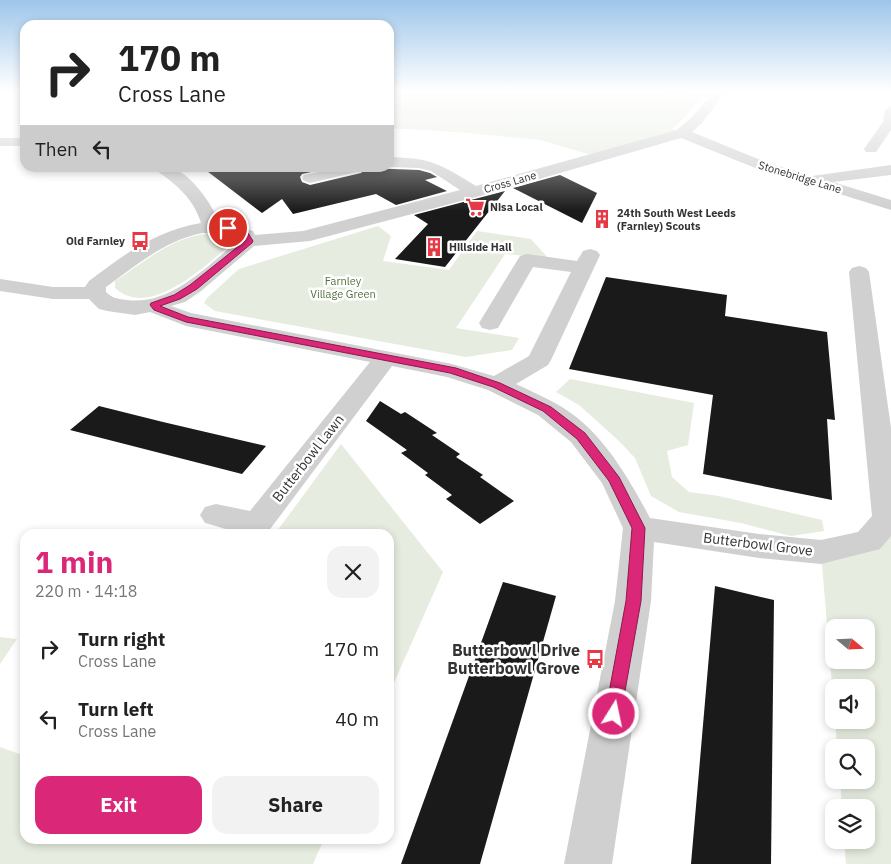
<!DOCTYPE html>
<html lang="en">
<head>
<meta charset="utf-8">
<style>
  body { margin:0; font-family:"IBM Plex Sans",sans-serif; background:#f2f2f2; color:#222; height:100vh; display:flex; flex-direction:column; font-size:19px; white-space:nowrap }
  * { box-sizing:border-box; margin:0 }
  p { font-size:16px; color:#767676 }
  .icon { flex:none; width:28px; height:28px; fill:none; stroke:currentColor; stroke-width:2; stroke-linecap:round; stroke-linejoin:round }
  .map { position:relative; flex:1; overflow:hidden }
  .side { position:absolute; left:20px; top:529px; width:374px; height:315px; display:flex; flex-direction:column; background:#fff; border-radius:15px; box-shadow:0 2px 8px #0003 }
  .side>* { flex:none }
  .top-card { position:absolute; left:20px; top:20px; width:374px; height:152px; border-radius:15px; box-shadow:0 2px 8px #0003; background:#fff; color:#222; overflow:hidden }
  .needle { width:32px; rotate:109deg }
  .controls { position:absolute; left:825px; top:619px; display:grid; gap:10px }
  .controls a { display:grid; place-items:center; width:50px; height:50px; border-radius:10px; background:#fff; box-shadow:0 2px 8px #0003; font-size:25px }
  .pin { position:absolute; display:grid; place-items:center; width:42px; height:42px; color:#fff; margin:-21px; border:2px solid #fff; border-radius:50%; box-shadow:0 1px 5px #0007 }
  .me { position:absolute; width:55px; margin:-28px; rotate:10deg; stroke-linejoin:round; filter:drop-shadow(0 0 4px #0008) }
  .turn { display:flex; align-items:center; gap:18px; height:105px; padding:0 15px; font-size:22px }
  .turn .icon { width:65px; height:65px; stroke-width:2.5 }
  .turn b { display:block; font-size:35px; line-height:42px }
  .then { display:flex; align-items:center; height:48px; padding:0 15px; background:#0003; gap:10px; font-size:19px }
  .round { display:grid; place-items:center; flex:none; width:52px; height:52px; border-radius:15px; background:#f2f2f2 }
  .headline { display:flex; align-items:center; justify-content:space-between; height:85px; padding:0 15px }
  h1 { font-size:30px; font-weight:800; line-height:38px; color:#db2777 }
  .action { display:flex; gap:10px; margin-top:auto; padding:10px 15px }
  .action a { flex:1; height:58px; border-radius:15px; background:#db2777; color:#fff; font-size:20px; font-weight:800; line-height:58px; text-align:center }
  .action a+a { background:#f2f2f2; color:#222 }
  ul { padding:0; list-style:none }
  li { display:flex; align-items:center; gap:15px; height:70px; padding:0 15px }
  li div { flex:1 }
  li b { display:block; font-size:19px }
  li em { font-style:normal }
  .map>svg:first-child { display:block }
  .green { fill:#e6ecdf; fill-rule:evenodd }
  .building { fill:#1a1a1a }
  .lines { fill:none; stroke-linecap:round; stroke-linejoin:round }
  .minor { fill:#d0d0d0; fill-rule:evenodd }
  .route { fill:#db2777; stroke:#8e194d }
  .labels { text-anchor:middle; dominant-baseline:central; stroke-width:5; stroke-linejoin:round; paint-order:stroke }
  .far-street-label { font-size:11px; fill:#333; stroke:#fff }
  .far-poi-label { font-size:11px; font-weight:bold; fill:#333; stroke:#fff; text-anchor:start }
  .far-park-label { font-size:11px; fill:#56703f; stroke:#fff }
  .street-label { font-size:14px; fill:#333; stroke:#fff }
  .near-poi-label { font-size:16px; font-weight:bold; fill:#333; stroke:#fff; text-anchor:end }
</style>
</head>
<body>
<div class="map">
<svg width="891" height="864" viewBox="0 0 891 864">
  <rect width="100%" height="100%" fill="#fff"/>
  <g class="green">
    <polygon points="389,90 709,90 679,123 672,129 682,133 598,157 540,140 469,133 410,129 389,129"/>
    <polygon points="378,226 391,236 383,261 449,270 477,231 531,239 548,258 505,254 456,328 519,338 512,350 466,357 215,311 204,303 207,298 239,269"/>
    <path d="M 205,234 L 223,235 L 229,238 L 230,243 L 227,248 C 201,269 149,319 115,288 L 115,281 C 143,263 171,238 205,234 Z"/>
    <polygon points="570,379 694,403 688,445 667,451 672,477 689,492 719,496 822,520 824,531 791,536 741,523 679,512 651,496 635,458 619,441 579,405 556,392"/>
    <polygon points="341,444 443,572 389,694 389,534 275,534"/>
    <path d="M 891,519 L 891,864 L 846,864 L 844,840 L 866,840 L 866,808 L 842,807 L 840,780 L 866,780 L 866,748 L 837,747 L 835,720 L 866,720 L 866,688 L 834,688 L 834,709 L 821,552 ZM 834,628 L 866,628 L 866,660 L 834,660 Z"/>
    <polygon points="0,637 17,639 0,664"/>
    <polygon points="0,747 25,756 25,839 324,839 313,864 0,864"/>
  </g>
  <g class="building">
    <polygon points="203,168 330,168 302,174 300,177 302,182 310,185 361,173 366,168 419,170 430,173 437,177 425,180 447,191 396,205 376,194 293,214 282,199 262,213"/>
    <polygon points="560,175 597,193 582,223 513,188"/>
    <polygon points="505,191 445,267 395,259 428,224 414,215"/>
    <polygon points="606,277 727,295 725,316 827,332 835,420 827,419 832,500 703,474 713,395 569,369"/>
    <polygon points="380,401 401,414 405,412 437,433 432,435 460,454 456,457 483,475 480,477 514,501 480,524 446,499 452,495 425,475 428,473 401,453 407,450 366,421"/>
    <polygon points="99,406 163,422 266,446 242,474 70,430"/>
    <polygon points="503,582 556,596 480,864 401,864"/>
    <polygon points="715,586 774,600 771,864 691,864"/>
  </g>
  <g class="lines">
    <g class="minor">
      <path d="M 664,90 L 727,90 L 702,123 L 692,132 L 763,161 L 812,176 L 891,165 L 891,175 L 833,182 L 891,200 L 891,210 L 753,167 L 681,138 L 480,196 L 310,241 L 254,246 L 201,291 L 185,302 L 171,306 L 191,313 L 452,364 L 494,376 L 529,356 L 571,272 L 533,267 L 498,328 L 490,330 L 482,328 L 479,323 L 520,256 L 527,254 L 577,261 L 583,251 L 590,249 L 597,251 L 600,255 L 551,360 L 548,365 L 516,384 C 529,390 542,396 555,403 C 600,427 627,475 650,518 L 759,534 L 821,540 L 858,532 L 872,516 L 849,272 L 852,268 L 859,266 L 866,268 L 869,272 L 891,428 L 891,536 L 880,549 L 821,564 L 759,558 L 654,542 L 651,601 L 612,864 L 564,864 L 615,601 L 623,528 L 602,483 L 571,442 L 538,415 L 488,390 L 447,377 L 392,366 L 268,532 C 249,538 224,528 205,523 L 200,515 L 205,507 L 216,504 L 250,511 L 370,362 L 186,326 L 150,312 L 135,315 L 107,311 L 99,309 L 89,299 L 53,299 L 0,291 L 0,279 L 53,287 L 85,287 L 89,281 C 125,254 155,231 201,223 C 194,199 176,184 157,171 L 155,168 C 160,168 166,167 171,168 C 189,171 214,206 219,223 L 253,231 L 255,235 L 303,231 L 460,190 L 431,171 L 419,168 L 389,167 L 389,157 C 432,158 440,164 476,186 L 677,130 L 692,117 L 709,97 L 670,94 ZM 203,233 L 223,234 L 239,240 C 208,265 171,306 127,300 C 118,299 112,298 106,292 L 106,287 C 137,265 165,240 203,233 Z"/>
      <polygon points="891,106 891,130 876,152 866,152 864,149 883,122 885,110"/>
      <rect x="0" y="138" width="25" height="8"/>
      <polygon points="337,168 364,168 361,171 310,183 304,181 302,178 304,175"/>
    </g>
  </g>
  <linearGradient id="sky" x2="0" y2="1"><stop stop-color="#9ec6ea"/><stop offset="0.43" stop-color="#fff"/><stop offset="1" stop-color="#fff" stop-opacity="0"/></linearGradient>
  <rect width="891" height="211" fill="url(#sky)"/>
  <polygon class="route" points="228,225 248,233 253,241 252,243 197,289 180,299 160,306 188,317 456,368 500,383 551,407 585,433 619,477 645,528 641,601 620,719 614,721 608,719 605,714 626,601 632,528 609,481 577,439 543,411 493,387 450,373 186,322 154,310 150,305 151,303 174,295 190,285 245,241 243,236 226,229 226,226"/>
  <defs>
    <g id="supermarket-bare" transform="scale(1.5)"><path d="M-6-5.5h2.5l.6 2H6L4.5 2H-2.5L-4.4-4H-6ZM-1.5 3.2a1.3 1.3 0 1 0 .1 0ZM3 3.2a1.3 1.3 0 1 0 .1 0Z" fill="#e63946" stroke="#fff" stroke-width="2.5" paint-order="stroke"/></g>
    <g id="building-bare" transform="scale(1.5)"><path d="M-4-6H4V6H1V3H-1V6H-4ZM-2.5-4.3h1.7v1.8h-1.7ZM.8-4.3h1.7v1.8H.8ZM-2.5-1h1.7V.8h-1.7ZM.8-1h1.7V.8H.8Z" fill="#e63946" stroke="#fff" stroke-width="2.5" paint-order="stroke"/></g>
    <g id="bus-bare" transform="scale(1.5)"><path d="M-5-6H5V4H4V6H2V4H-2V6H-4V4H-5ZM-3.5-4V0h7V-4ZM-3.5 1.2v1.5H-2V1.2ZM2 1.2v1.5H3.5V1.2Z" fill="#e63946" stroke="#fff" stroke-width="2.5" paint-order="stroke"/></g>
  </defs>
  <g fill-rule="evenodd">
    <use href="#supermarket-bare" x="475" y="207"/>
    <use href="#building-bare" x="602" y="219"/>
    <use href="#bus-bare" x="140" y="241"/>
    <use href="#building-bare" x="434" y="247"/>
    <use href="#bus-bare" x="595" y="659"/>
  </g>
  <g class="labels">
    <g class="far-street-label">
      <text transform="translate(800 177) rotate(17)">Stonebridge Lane</text>
      <text transform="translate(510 182) rotate(-16)">Cross Lane</text>
    </g>
    <g class="far-poi-label">
      <text x="490" y="207">Nisa Local</text>
      <text x="617" y="213">24th South West Leeds<tspan x="617" dy="13">(Farnley) Scouts</tspan></text>
      <text x="125" y="241" text-anchor="end">Old Farnley</text>
      <text x="449" y="247">Hillside Hall</text>
    </g>
    <g class="far-park-label">
      <text x="343" y="281">Farnley<tspan x="343" dy="13">Village Green</tspan></text>
    </g>
    <g class="street-label">
      <text transform="translate(308 458) rotate(-52)">Butterbowl Lawn</text>
      <text transform="translate(758 544) rotate(7)">Butterbowl Grove</text>
    </g>
    <g class="near-poi-label">
      <text x="580" y="650">Butterbowl Drive<tspan x="580" dy="18">Butterbowl Grove</tspan></text>
    </g>
  </g>
</svg>
<div class="controls">
<a><svg class="needle" viewBox="-14 -14 28 28"><path d="M0-13l5 13h-10z" fill="#e53935"/><path d="M0 13l5-13h-10z" fill="#767676"/></svg></a>
<a><svg class="icon" aria-label="sound" viewBox="0 0 24 24"><path d="M4 9h4l5-4v14l-5-4H4zM17 9q2 3 0 6"/></svg></a>
<a><svg class="icon" aria-label="search" viewBox="0 0 24 24"><circle cx="10" cy="10" r="6"/><path d="M15 15l6 6"/></svg></a>
<a><svg class="icon" aria-label="layers" viewBox="0 0 24 24"><path d="M12 4l9 5-9 5-9-5zM3 14l9 5 9-5"/></svg></a>
</div>
<div class="pin" style="left:228px;top:228px;background:#d93025"><svg class="icon" aria-label="arrive" viewBox="0 0 24 24"><path d="M6 21V4h12l-3 4 3 4H6"/></svg></div>
<svg class="me" style="left:614px;top:714px" viewBox="-20 -20 40 40"><circle r="17" fill="#db2777" stroke="#fff" stroke-width="3"/><path d="M0-11L8 9 0 5-8 9z" fill="#fff"/></svg>
<div class="top-card">
<div class="turn"><svg class="icon" aria-label="right" viewBox="0 0 24 24"><path d="M7 20v-9h11M14 6l5 5-5 5"/></svg><div><b>170 m</b>Cross Lane</div></div>
<div class="then">Then<svg class="icon" aria-label="left" viewBox="0 0 24 24"><path d="M17 20v-9H6M10 6l-5 5 5 5"/></svg></div>
</div>
<section class="side">
<div class="headline"><div><h1>1 min</h1><p>220 m · 14:18</p></div><a class="round"><svg class="icon" aria-label="close" viewBox="0 0 24 24"><path d="M6 6l12 12M18 6L6 18"/></svg></a></div>
<ul>
<li><svg class="icon" aria-label="right" viewBox="0 0 24 24"><path d="M7 20v-9h11M14 6l5 5-5 5"/></svg><div><b>Turn right</b><p>Cross Lane</p></div><em>170 m</em></li>
<li><svg class="icon" aria-label="left" viewBox="0 0 24 24"><path d="M17 20v-9H6M10 6l-5 5 5 5"/></svg><div><b>Turn left</b><p>Cross Lane</p></div><em>40 m</em></li>
</ul>
<div class="action"><a>Exit</a><a>Share</a></div>
</section>
</div>
</body>
</html>
